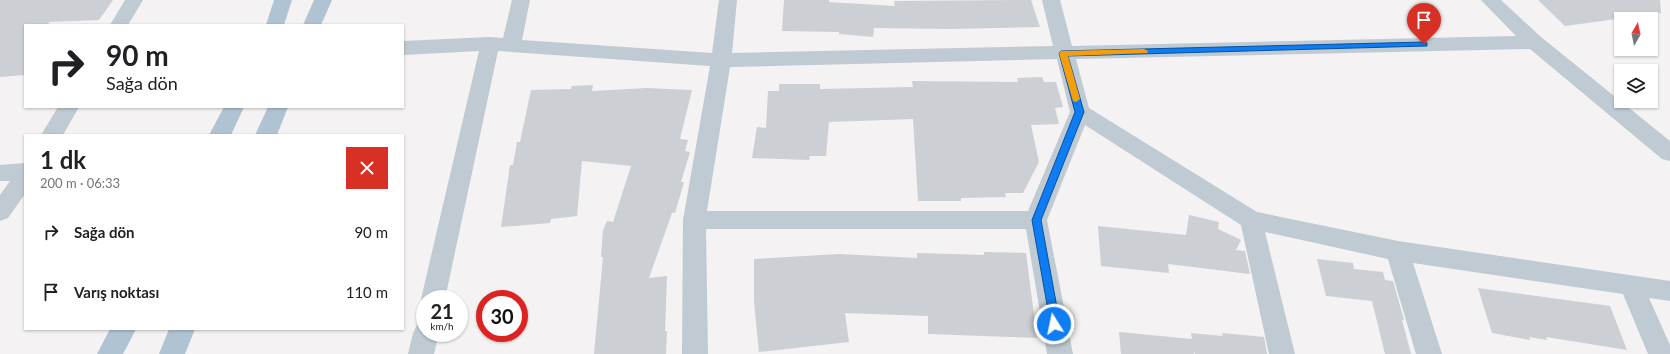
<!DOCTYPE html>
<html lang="tr">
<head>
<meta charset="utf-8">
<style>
  body { margin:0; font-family:Lato,sans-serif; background:#f2f2f2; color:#202124; height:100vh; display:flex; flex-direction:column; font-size:15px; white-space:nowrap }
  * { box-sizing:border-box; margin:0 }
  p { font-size:13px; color:#757577 }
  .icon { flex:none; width:22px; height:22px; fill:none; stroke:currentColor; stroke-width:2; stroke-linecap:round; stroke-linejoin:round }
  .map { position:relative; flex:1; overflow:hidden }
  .sheet { position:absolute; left:24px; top:134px; width:380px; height:196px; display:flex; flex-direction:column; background:#fff; border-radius:0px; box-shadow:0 1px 3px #0004 }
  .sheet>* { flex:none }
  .banner { position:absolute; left:24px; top:24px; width:380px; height:84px; border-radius:0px; box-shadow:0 1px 3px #0004; background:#fff; color:#202124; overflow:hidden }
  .needle { width:26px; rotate:9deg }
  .controls { position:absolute; left:1614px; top:12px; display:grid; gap:8px }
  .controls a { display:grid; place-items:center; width:44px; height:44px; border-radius:0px; background:#fff; box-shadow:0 1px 3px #0004; font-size:20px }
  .speed { position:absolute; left:416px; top:290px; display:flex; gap:8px; font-size:20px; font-weight:700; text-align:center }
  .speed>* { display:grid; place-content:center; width:52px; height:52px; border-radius:50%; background:#fff; box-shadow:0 1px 3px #0004; line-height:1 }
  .speed small { font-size:10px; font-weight:400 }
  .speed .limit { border:6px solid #d22; background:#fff; color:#111 }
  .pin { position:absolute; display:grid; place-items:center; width:34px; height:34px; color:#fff; margin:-41px -17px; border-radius:50% 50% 50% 0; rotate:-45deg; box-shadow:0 0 4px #0007 }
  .pin .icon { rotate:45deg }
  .me { position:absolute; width:44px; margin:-22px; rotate:350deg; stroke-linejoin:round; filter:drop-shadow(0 0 3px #0008) }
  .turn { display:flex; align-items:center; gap:14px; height:84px; padding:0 16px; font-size:18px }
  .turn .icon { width:52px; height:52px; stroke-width:2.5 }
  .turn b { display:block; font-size:28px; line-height:34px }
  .round { display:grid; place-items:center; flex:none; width:42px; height:42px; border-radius:0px; background:#f2f2f2 }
  .overview { display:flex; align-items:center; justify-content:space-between; height:68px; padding:0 16px }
  h1 { font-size:24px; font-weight:700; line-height:30px }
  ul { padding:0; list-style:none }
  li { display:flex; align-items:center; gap:12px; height:60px; padding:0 16px }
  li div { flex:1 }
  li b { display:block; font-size:15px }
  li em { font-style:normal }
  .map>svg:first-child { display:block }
  .building { fill:#cccfd4 }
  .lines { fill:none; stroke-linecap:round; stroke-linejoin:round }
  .minor { fill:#bfcad2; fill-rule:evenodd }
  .major { fill:#b0c3d2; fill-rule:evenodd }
  .route { fill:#0e7cf2; stroke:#09519d }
  .slow { fill:#f59e0b }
</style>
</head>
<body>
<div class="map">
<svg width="1670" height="354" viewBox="0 0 1670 354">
  <rect width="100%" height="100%" fill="#f4f2f2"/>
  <g class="building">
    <polygon points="0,0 113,0 99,20 49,22 48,25 25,25 25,75 0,77"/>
    <polygon points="784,0 829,0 829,2 895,6 894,1 1031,0 1040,27 950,29 874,28 873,37 839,34 839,32 782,31"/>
    <polygon points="1538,0 1660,0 1661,13 1565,26"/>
    <polygon points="1042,77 1044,82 1056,82 1063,107 1055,108 1059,124 1031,125 1039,162 1023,193 1005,193 1006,197 961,198 961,201 918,201 913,119 829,122 826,156 810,156 809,160 752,158 757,127 766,128 768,91 779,91 779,84 820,84 820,89 913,87 912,81 1018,82 1017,78"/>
    <polygon points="593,85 592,91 647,88 692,90 680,139 688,140 685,151 690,152 681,182 684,182 675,213 672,213 649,278 667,276 665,331 667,331 666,354 594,354 603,257 601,257 603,230 607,221 613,222 631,166 582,161 577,216 551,219 550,223 501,227 510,165 513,165 517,142 520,142 531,90 571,89 572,86"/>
    <polygon points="1189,215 1219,222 1218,229 1241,240 1236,250 1245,251 1250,274 1168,264 1169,273 1101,266 1098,226 1186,235"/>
    <polygon points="984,252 1026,253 1037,338 928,334 928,316 845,313 849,342 759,352 754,302 754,259 839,254 917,258 917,253 984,255"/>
    <polygon points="1317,259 1353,263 1354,269 1383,272 1385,280 1393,281 1404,320 1402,320 1411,354 1385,354 1372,301 1326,296"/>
    <polygon points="1478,288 1610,306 1627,350 1546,337 1547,340 1529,337 1530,340 1492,333"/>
    <polygon points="1119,332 1192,339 1191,333 1223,336 1222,333 1264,337 1267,354 1195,354 1195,352 1194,354 1121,354"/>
  </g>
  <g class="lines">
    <g class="minor">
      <polygon points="125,0 143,0 128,25 110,25"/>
      <path d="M 512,0 L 530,0 L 522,40 L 712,53 L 719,0 L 737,0 L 732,53 L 1053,46 L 1042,0 L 1060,0 L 1072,46 L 1516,36 L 1481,0 L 1501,0 L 1541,37 L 1670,141 L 1670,161 L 1662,159 L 1530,49 L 1076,59 L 1089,108 L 1257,212 L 1398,241 L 1670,281 L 1670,301 L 1649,298 L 1670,345 L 1670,354 L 1648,354 L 1623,294 L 1413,263 L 1442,354 L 1416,354 L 1388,259 L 1265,232 L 1295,354 L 1269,354 L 1241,225 L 1085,125 L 1047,220 L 1073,354 L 1047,354 L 1026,229 L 706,229 L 708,354 L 682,354 L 683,220 L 710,66 L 498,51 L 445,299 L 425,299 L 425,307 L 421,299 L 479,51 L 403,55 L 403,41 L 490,37 L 503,38 ZM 1057,59 L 1070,112 L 1028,211 L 707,211 L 730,67 Z"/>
      <polygon points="58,107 79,107 63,135 41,135"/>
      <polygon points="25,163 25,194 8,218 0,221 0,195 10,181 0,181 0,165"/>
      <polygon points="425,322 425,333 439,333 434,354 408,354 413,333 417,325"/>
    </g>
    <g class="major">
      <polygon points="274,0 292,0 284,25 266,25"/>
      <polygon points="314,0 332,0 321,25 303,25"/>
      <polygon points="224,107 244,107 231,135 209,135"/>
      <polygon points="268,107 288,107 277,135 255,135"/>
      <polygon points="110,329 136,329 123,354 97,354"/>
      <polygon points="169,329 195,329 185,354 159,354"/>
    </g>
  </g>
  <polygon class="route" points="1424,42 1427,43 1427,46 1068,56 1084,112 1041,220 1060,324 1058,327 1054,329 1051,327 1032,220 1075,112 1059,53 1061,51"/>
  <polygon class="slow" points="1144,49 1148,51 1147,53 1068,56 1080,99 1076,102 1073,101 1059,53 1061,51"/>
</svg>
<div class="controls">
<a><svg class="needle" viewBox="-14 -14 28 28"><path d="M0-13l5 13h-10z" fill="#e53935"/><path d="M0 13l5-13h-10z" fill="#757577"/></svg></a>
<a><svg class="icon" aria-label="layers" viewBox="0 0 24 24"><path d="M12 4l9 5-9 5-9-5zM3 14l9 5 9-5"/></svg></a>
</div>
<div class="speed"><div>21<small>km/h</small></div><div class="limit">30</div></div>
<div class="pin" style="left:1424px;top:44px;background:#d93025"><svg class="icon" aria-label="arrive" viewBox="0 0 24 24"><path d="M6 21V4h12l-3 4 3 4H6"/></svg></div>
<svg class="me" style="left:1054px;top:324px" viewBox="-20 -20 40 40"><circle r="17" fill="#0e7cf2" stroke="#fff" stroke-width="3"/><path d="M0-11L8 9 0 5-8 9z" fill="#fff"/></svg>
<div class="banner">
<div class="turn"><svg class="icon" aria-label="right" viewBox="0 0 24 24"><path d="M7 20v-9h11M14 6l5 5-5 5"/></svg><div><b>90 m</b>Sağa dön</div></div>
</div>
<section class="sheet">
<div class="overview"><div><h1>1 dk</h1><p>200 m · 06:33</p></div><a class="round" style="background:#d93025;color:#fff"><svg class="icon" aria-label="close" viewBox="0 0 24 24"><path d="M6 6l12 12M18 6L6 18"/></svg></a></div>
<ul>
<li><svg class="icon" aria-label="right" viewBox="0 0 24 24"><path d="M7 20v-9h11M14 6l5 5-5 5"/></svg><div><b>Sağa dön</b></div><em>90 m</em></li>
<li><svg class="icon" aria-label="arrive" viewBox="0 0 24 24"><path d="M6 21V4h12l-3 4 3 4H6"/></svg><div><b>Varış noktası</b></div><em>110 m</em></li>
</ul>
</section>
</div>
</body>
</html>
